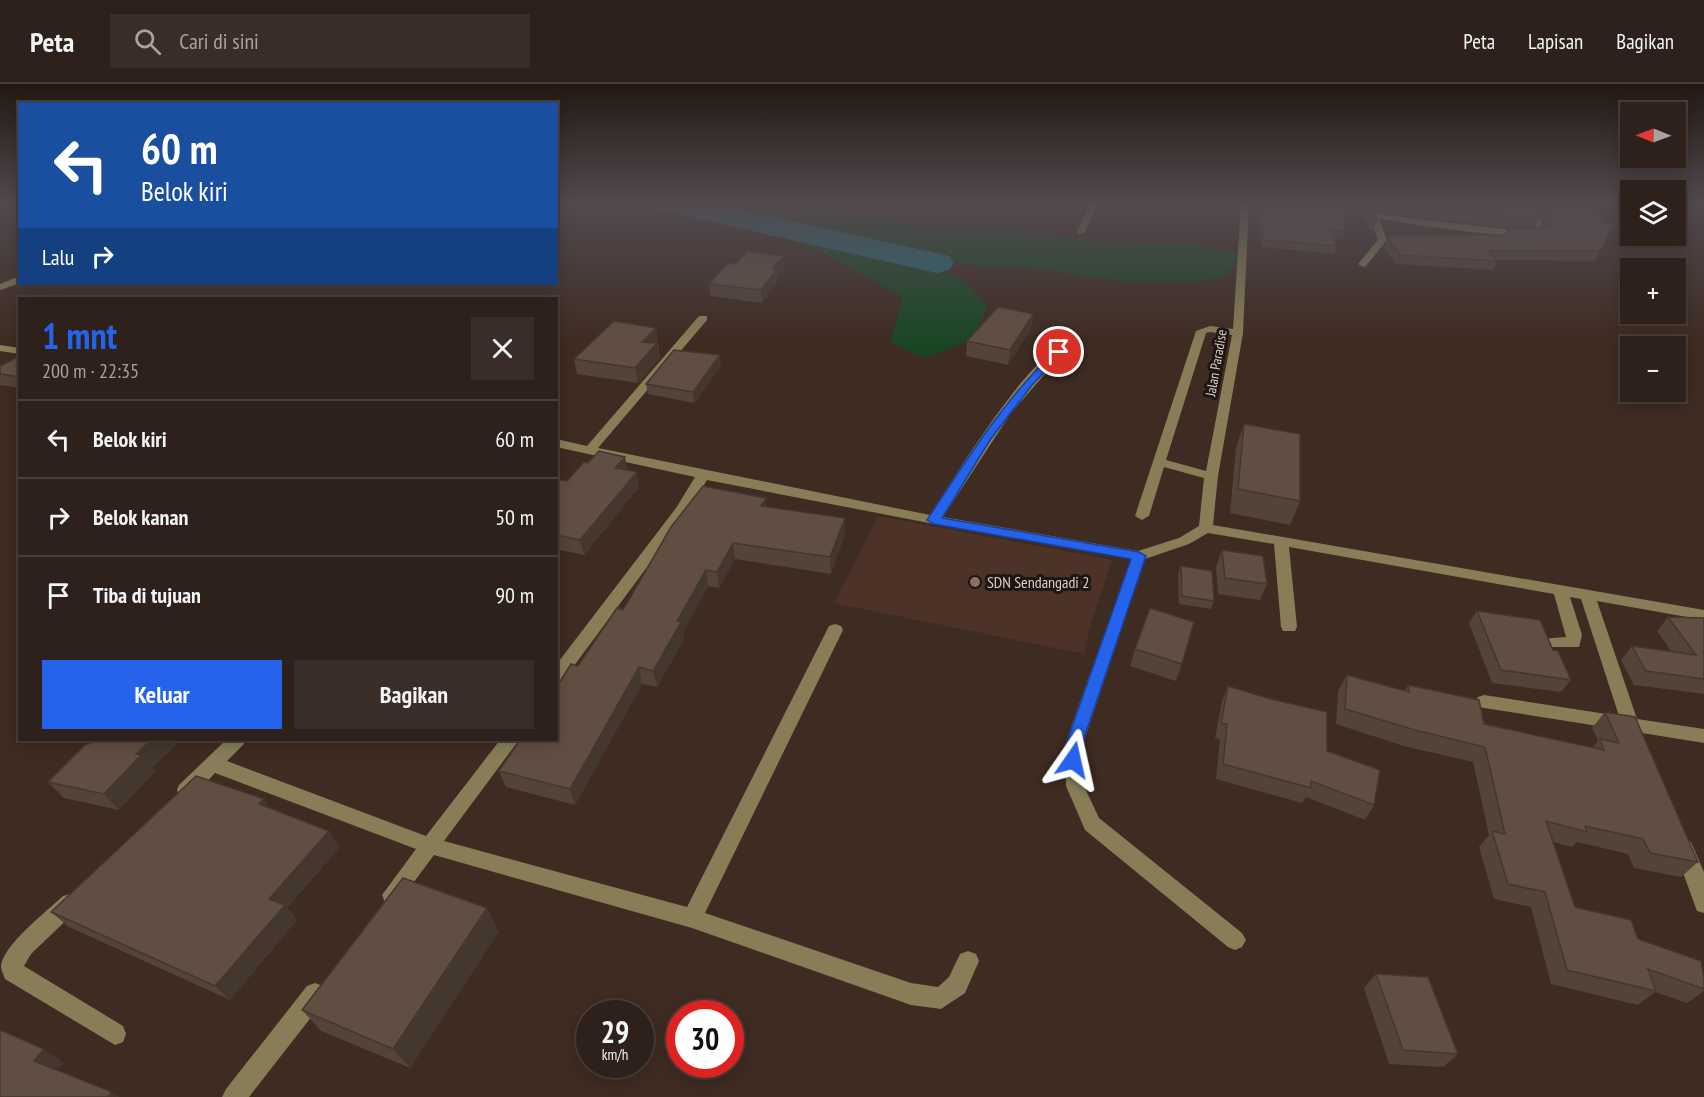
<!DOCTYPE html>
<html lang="id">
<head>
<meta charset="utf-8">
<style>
  body { margin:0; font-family:"PT Sans Narrow",sans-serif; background:#3a2d27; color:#f1f3f6; height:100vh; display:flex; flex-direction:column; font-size:22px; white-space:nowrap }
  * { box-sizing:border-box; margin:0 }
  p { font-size:20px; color:#a7a3a2 }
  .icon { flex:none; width:33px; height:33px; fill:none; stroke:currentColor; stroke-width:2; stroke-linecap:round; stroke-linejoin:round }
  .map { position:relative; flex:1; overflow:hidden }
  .details { position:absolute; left:18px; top:213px; width:540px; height:444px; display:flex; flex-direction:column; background:#2e201a; border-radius:0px; box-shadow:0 3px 15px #0003,0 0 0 2px #493e39 }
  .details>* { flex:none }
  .hud { position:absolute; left:18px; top:18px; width:540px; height:183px; border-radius:0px; box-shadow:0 3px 15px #0003,0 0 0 2px #493e39; background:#1a4fa0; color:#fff; overflow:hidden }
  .needle { width:39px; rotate:271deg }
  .tools { position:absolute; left:1620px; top:18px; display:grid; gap:12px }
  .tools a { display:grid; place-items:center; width:66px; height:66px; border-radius:0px; background:#2e201a; box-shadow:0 3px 15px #0003,0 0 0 2px #493e39; font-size:30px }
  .speed { position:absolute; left:576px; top:916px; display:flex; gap:12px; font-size:30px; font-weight:700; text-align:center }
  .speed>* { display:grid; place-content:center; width:78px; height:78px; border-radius:50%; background:#2e201a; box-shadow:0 3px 15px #0003,0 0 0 2px #493e39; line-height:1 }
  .speed small { font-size:15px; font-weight:400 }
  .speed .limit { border:9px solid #d22; background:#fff; color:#111 }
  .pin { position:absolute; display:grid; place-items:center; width:51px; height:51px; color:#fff; margin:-26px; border:3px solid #fff; border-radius:50%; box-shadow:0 2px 6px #0007 }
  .me { position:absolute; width:66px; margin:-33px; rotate:11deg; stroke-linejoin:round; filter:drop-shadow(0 0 4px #0008) }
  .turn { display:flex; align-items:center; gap:21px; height:126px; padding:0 24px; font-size:27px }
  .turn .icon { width:78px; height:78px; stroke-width:2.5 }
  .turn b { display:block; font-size:42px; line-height:51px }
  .then { display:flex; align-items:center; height:57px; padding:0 24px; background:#0003; gap:12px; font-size:22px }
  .round { display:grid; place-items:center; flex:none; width:63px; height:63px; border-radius:0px; background:#3a2d27 }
  .overview { display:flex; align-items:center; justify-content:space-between; height:102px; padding:0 24px }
  h1 { font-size:36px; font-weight:700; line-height:45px; color:#2563eb }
  .cta { display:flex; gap:12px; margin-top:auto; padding:12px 24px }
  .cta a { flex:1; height:69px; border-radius:0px; background:#2563eb; color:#fff; font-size:24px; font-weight:700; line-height:69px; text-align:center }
  .cta a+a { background:#3a2d27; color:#f1f3f6 }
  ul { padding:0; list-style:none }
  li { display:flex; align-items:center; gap:18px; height:78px; padding:0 24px; border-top:2px solid #493e39 }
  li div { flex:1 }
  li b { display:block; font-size:22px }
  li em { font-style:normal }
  header { display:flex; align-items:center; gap:36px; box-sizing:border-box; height:84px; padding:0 30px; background:#2e201a; border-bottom:2px solid #493e39 }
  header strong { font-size:28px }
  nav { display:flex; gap:33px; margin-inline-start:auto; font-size:21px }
  .search { width:420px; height:54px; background:#3a2d27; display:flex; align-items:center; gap:15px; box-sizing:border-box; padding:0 21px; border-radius:0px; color:#a7a3a2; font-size:22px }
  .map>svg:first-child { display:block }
  .built { fill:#4c3227 }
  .green { fill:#194724 }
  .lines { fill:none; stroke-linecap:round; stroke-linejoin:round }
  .river { fill:#256e7c; fill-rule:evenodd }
  .minor { fill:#887d57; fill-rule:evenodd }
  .wall { fill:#534339 }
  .shaded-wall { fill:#44372e }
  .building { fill:#614e42; stroke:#44372e; stroke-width:1.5 }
  .route { fill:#2563eb; stroke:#184099; stroke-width:1.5 }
  .education-dot { fill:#8d6e63; stroke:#1e1612; stroke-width:2 }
  .labels { text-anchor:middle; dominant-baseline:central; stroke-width:6; stroke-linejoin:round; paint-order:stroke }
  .far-street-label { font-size:14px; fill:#dccfca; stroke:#1e1612 }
  .poi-label { font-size:16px; fill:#dccfca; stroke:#1e1612; text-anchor:start }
</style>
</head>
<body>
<header>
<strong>Peta</strong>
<div class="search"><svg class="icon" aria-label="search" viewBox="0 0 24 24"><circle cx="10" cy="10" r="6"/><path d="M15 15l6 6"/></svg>Cari di sini</div>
<nav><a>Peta</a><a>Lapisan</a><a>Bagikan</a></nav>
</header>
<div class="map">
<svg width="1704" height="1013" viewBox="0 0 1704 1013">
  <rect width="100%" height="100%" fill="#3e2b22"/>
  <polygon class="built" points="878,432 1112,476 1089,546 1084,570 834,519"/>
  <polygon class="green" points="690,119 838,119 856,128 951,147 1003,142 1093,158 1195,160 1241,169 1224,193 1192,198 1126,198 1043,185 985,182 911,173 963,196 988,223 972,255 925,274 890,258 903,213 817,166"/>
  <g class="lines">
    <polygon class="river" points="654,119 708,119 937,169 949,172 954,179 949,186 937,189 669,128 658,125"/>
    <g class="minor">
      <polygon points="1090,119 1098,119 1085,148 1078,150 1077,148"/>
      <polygon points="1125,119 1133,119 1128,123 1125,122"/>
      <path d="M 1241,119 L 1249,119 L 1243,249 L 1218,392 L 1213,441 L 1704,526 L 1704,536 L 1597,517 L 1637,635 L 1704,645 L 1704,659 L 1642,649 L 1639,654 L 1633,656 L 1627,654 L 1623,646 L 1478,623 L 1476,618 L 1478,613 L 1484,611 L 1619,632 L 1581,515 L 1570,513 L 1582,551 L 1579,563 L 1540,563 L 1538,559 L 1540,555 L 1566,553 L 1554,510 L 1289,463 L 1297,543 L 1295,547 L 1283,547 L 1281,543 L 1274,460 L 1208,449 L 1189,460 L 1145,475 L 1083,660 L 1084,702 L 1099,734 L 1242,849 L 1246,856 L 1242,863 L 1235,866 L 1228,863 L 1085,746 L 1066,702 L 1065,660 L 1131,475 L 934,440 L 707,396 L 687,429 L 562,598 L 556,600 L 556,581 L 676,424 L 695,393 L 556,363 L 556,355 L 587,362 L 699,232 L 707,232 L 707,236 L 598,364 L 930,431 C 951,398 1027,275 1059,265 L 1064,268 L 1011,329 L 943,433 L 1138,467 L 1179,454 L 1199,442 L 1204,394 L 1164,383 L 1149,432 L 1142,436 L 1135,432 L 1196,247 L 1210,242 L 1233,245 ZM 1210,248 L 1232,251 L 1206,387 L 1166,376 L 1206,249 Z"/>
      <path d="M 1368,119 L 1376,119 L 1377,130 L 1512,146 L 1537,145 L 1525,119 L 1533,119 L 1546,147 C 1527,160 1408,139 1379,135 L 1387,156 L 1366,182 L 1363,183 L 1358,180 L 1378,156 L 1369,132 Z"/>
      <polygon points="20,192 20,199 0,206 0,200"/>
      <polygon points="0,261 20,264 20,270 0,267"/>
      <path d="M 835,540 L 841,542 L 843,546 L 705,829 L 911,899 L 938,903 L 949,893 L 960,870 L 968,867 L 976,870 L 979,877 L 965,909 L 941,925 L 911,921 L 692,844 L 434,771 L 399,818 L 392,820 L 385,818 L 382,811 L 416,765 L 215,689 C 206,698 194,717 179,711 L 177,706 L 179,701 L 226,656 L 246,656 L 243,661 L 227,677 L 426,752 L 500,656 L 519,656 L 444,757 L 687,823 L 827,546 L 829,542 Z"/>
      <polygon points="1684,755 1691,758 1704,788 1704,829 1697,827 1674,764 1677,758"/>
      <path d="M 70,810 L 77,812 L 80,819 L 77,826 L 31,870 L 24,882 L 123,942 L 126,950 L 123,958 L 115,961 L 5,895 C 4,891 1,887 1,882 C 3,861 47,827 63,812 Z"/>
      <polygon points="315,899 323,902 326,910 323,918 249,1013 222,1013 226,1005 307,902"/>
    </g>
  </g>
  <g class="wall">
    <polygon points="1256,119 1345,119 1345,148 1343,156 1333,154 1337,162 1334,170 1262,163"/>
    <polygon points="1351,119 1371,119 1377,137 1372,148"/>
    <polygon points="1378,119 1511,119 1539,132 1534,143 1513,144 1539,144 1546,142 1542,134 1547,125 1545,119 1594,119 1604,138 1614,140 1594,177 1497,176 1493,186 1396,180 1384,164 1388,155 1503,151 1505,150 1508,144 1512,144 1379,128"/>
    <polygon points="785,184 778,192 778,197 762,219 711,212 709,200"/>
    <polygon points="1033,230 1031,245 1008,281 966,272 967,257"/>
    <polygon points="656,244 660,274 638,299 577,290 574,275"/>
    <polygon points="20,272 20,304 0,301 0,282"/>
    <polygon points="721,282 694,319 648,310 646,300"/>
    <polygon points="1244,340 1300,417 1290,441 1230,429 1236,363"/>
    <polygon points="588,379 628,387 639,403 584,471 556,465 556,395 567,397"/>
    <polygon points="767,423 845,450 831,490 735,475 719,504 708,502 683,548 684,555 657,603 642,600 575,721 506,703 499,687 556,656 578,582 623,526"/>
    <polygon points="1222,466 1267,500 1260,516 1218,510 1216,483"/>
    <polygon points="1181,482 1214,517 1211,525 1179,520 1178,490"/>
    <polygon points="1477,527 1553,566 1571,596 1561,608 1492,599 1469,539"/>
    <polygon points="1668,533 1704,534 1704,610 1634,601 1621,576 1632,562 1671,567 1657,547"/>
    <polygon points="1135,565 1182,580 1176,597 1130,582"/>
    <polygon points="1347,591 1405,607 1408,601 1484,640 1592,664 1598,657 1592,644 1605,628 1698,778 1681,793 1634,784 1628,770 1577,758 1572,763 1553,758 1575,823 1638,855 1704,894 1704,907 1687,919 1655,908 1638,921 1551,900 1531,823 1494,815 1479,763 1489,751 1473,678 1404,662 1336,640 1338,607"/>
    <polygon points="1228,602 1327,667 1374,721 1365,736 1306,713 1302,719 1216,695 1220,655 1215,654 1222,617"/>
    <polygon points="94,656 181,656 152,684 155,687 119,726 64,714 48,698"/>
    <polygon points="271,725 329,747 340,763 287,824 297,836 230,916 69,843 51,828"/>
    <polygon points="499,847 410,984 321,947 302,926"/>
    <polygon points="1376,890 1458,970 1443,983 1389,980 1364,904"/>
  </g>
  <g class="shaded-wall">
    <polygon points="784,172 785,184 778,192 778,197 762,219 761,206 773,184"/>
    <polygon points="1033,230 1031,245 1008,281 1010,266"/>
    <polygon points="656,244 658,258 645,272 642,258"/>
    <polygon points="657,259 660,274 638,299 635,284"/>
    <polygon points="720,271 721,282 694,319 693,308"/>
    <polygon points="625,373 628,387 615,384"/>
    <polygon points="637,388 639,403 584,471 580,456"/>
    <polygon points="766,414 767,430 761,422"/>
    <polygon points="845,434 845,450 831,490 830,473"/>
    <polygon points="733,459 735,475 719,504 717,488"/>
    <polygon points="706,486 708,502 683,548 684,555 657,603 653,587 677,537"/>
    <polygon points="639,583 642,600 575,721 570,705"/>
    <polygon points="151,656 181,656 152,684 155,687 119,726 104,710 136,670"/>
    <polygon points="264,715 276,731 259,720"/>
    <polygon points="329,747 340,763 287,824 297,836 230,916 215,902 269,815"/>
    <polygon points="487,824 499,847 410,984 393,965"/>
    <polygon points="44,965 64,979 54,990 34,977"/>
    <polygon points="112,1008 120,1013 108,1013"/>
  </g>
  <g class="building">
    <polygon points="1259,119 1345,119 1345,148 1330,146 1337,162 1264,156"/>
    <polygon points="1363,119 1371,119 1377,137"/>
    <polygon points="1394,119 1511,119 1534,121 1539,132 1517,133"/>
    <polygon points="1553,119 1594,119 1604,138 1614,140 1600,167 1489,167 1497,177 1400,171 1388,155 1391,152 1503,151 1509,148 1508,144 1539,144 1551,140 1553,137 1547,125 1555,126"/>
    <polygon points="748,167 784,172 773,184 777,185 761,206 709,200 728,179 735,180"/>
    <polygon points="56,210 80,214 55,214"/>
    <polygon points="998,223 1033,230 1010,266 967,257"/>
    <polygon points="614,237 656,244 642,258 657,259 635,284 574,275"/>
    <polygon points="674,266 720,271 693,308 646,300"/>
    <polygon points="20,272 20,293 0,290 0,282"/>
    <polygon points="1244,340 1300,350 1300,417 1238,405"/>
    <polygon points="599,367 625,373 615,384 637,388 580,456 556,451 556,395 567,397 584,378 588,379"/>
    <polygon points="703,402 766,414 761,422 845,434 830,473 733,459 717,488 706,486 677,537 681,538 653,587 639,583 570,705 499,687 520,656 556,656 556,604 571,580 578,582 617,524 623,526 671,443"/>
    <polygon points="1222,466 1263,472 1267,500 1225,494"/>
    <polygon points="1181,482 1212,487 1214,517 1182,512"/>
    <polygon points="1150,524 1194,538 1182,580 1135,565"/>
    <polygon points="1477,527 1540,536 1553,566 1558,567 1571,596 1501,586"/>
    <polygon points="1668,533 1704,534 1704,595 1646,587 1632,562 1696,571"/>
    <polygon points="1347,591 1409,608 1408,601 1479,616 1484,640 1604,666 1600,655 1619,659 1605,628 1635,633 1698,778 1650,769 1643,755 1585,742 1587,748 1546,737 1575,823 1631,836 1638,855 1701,877 1704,894 1704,905 1648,885 1656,907 1567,886 1545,808 1508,800 1492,747 1505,750 1485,663 1415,646 1345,625"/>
    <polygon points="1228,602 1271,615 1327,628 1327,667 1380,686 1374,721 1311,697 1311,704 1223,680 1227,640 1221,639"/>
    <polygon points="94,656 151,656 136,670 141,671 104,710 48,698 86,660 89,660"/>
    <polygon points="196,692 264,715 259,720 329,747 269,815 285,821 215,902 51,828"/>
    <polygon points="403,794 487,824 393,965 302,926"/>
    <polygon points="1376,890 1428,893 1458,970 1403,966"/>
    <polygon points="0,946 44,965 34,977 112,1008 108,1013 0,1013"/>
  </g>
  <linearGradient id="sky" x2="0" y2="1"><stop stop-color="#221813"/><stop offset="0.46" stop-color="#524a4f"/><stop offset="1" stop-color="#524a4f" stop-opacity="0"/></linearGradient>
  <rect width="1704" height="260" fill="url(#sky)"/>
  <path class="route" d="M 1056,266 L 1064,268 L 1032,301 L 990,356 L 942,434 L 1139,468 L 1146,472 L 1082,660 L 1079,681 L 1073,683 L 1067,681 L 1065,676 L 1066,660 L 1131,475 L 934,440 L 927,436 C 966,376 1004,316 1056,266 Z"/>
  <circle class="education-dot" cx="975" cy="498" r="6"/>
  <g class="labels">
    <g class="far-street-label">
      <text transform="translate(1216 279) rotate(-80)">Jalan Paradise</text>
    </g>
    <g class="poi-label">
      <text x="987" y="498">SDN Sendangadi 2</text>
    </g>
  </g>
</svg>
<div class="tools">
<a><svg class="needle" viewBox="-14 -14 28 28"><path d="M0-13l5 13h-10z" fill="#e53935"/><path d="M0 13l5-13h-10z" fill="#a7a3a2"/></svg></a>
<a><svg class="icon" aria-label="layers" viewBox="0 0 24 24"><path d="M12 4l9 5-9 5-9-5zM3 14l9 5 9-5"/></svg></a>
<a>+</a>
<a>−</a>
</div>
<div class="speed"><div>29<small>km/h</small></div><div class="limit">30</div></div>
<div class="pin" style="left:1059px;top:268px;background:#d93025"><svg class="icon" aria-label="arrive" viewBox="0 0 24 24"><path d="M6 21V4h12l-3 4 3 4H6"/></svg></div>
<svg class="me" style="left:1073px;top:676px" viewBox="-20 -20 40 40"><path d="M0-17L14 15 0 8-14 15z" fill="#2563eb" stroke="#fff" stroke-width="4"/></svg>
<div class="hud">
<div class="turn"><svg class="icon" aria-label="left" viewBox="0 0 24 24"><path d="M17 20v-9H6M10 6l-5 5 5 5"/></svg><div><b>60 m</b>Belok kiri</div></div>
<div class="then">Lalu<svg class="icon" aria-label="right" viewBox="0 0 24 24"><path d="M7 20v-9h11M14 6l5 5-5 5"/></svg></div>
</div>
<section class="details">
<div class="overview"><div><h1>1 mnt</h1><p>200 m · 22:35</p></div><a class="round"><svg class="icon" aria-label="close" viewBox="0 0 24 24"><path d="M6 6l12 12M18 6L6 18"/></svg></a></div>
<ul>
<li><svg class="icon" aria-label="left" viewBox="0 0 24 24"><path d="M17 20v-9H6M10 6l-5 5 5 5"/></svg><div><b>Belok kiri</b></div><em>60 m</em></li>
<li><svg class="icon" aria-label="right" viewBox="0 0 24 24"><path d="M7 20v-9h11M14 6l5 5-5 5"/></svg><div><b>Belok kanan</b></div><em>50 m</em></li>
<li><svg class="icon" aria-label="arrive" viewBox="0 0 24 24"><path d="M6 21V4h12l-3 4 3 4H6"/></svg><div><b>Tiba di tujuan</b></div><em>90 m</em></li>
</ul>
<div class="cta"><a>Keluar</a><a>Bagikan</a></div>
</section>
</div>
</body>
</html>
